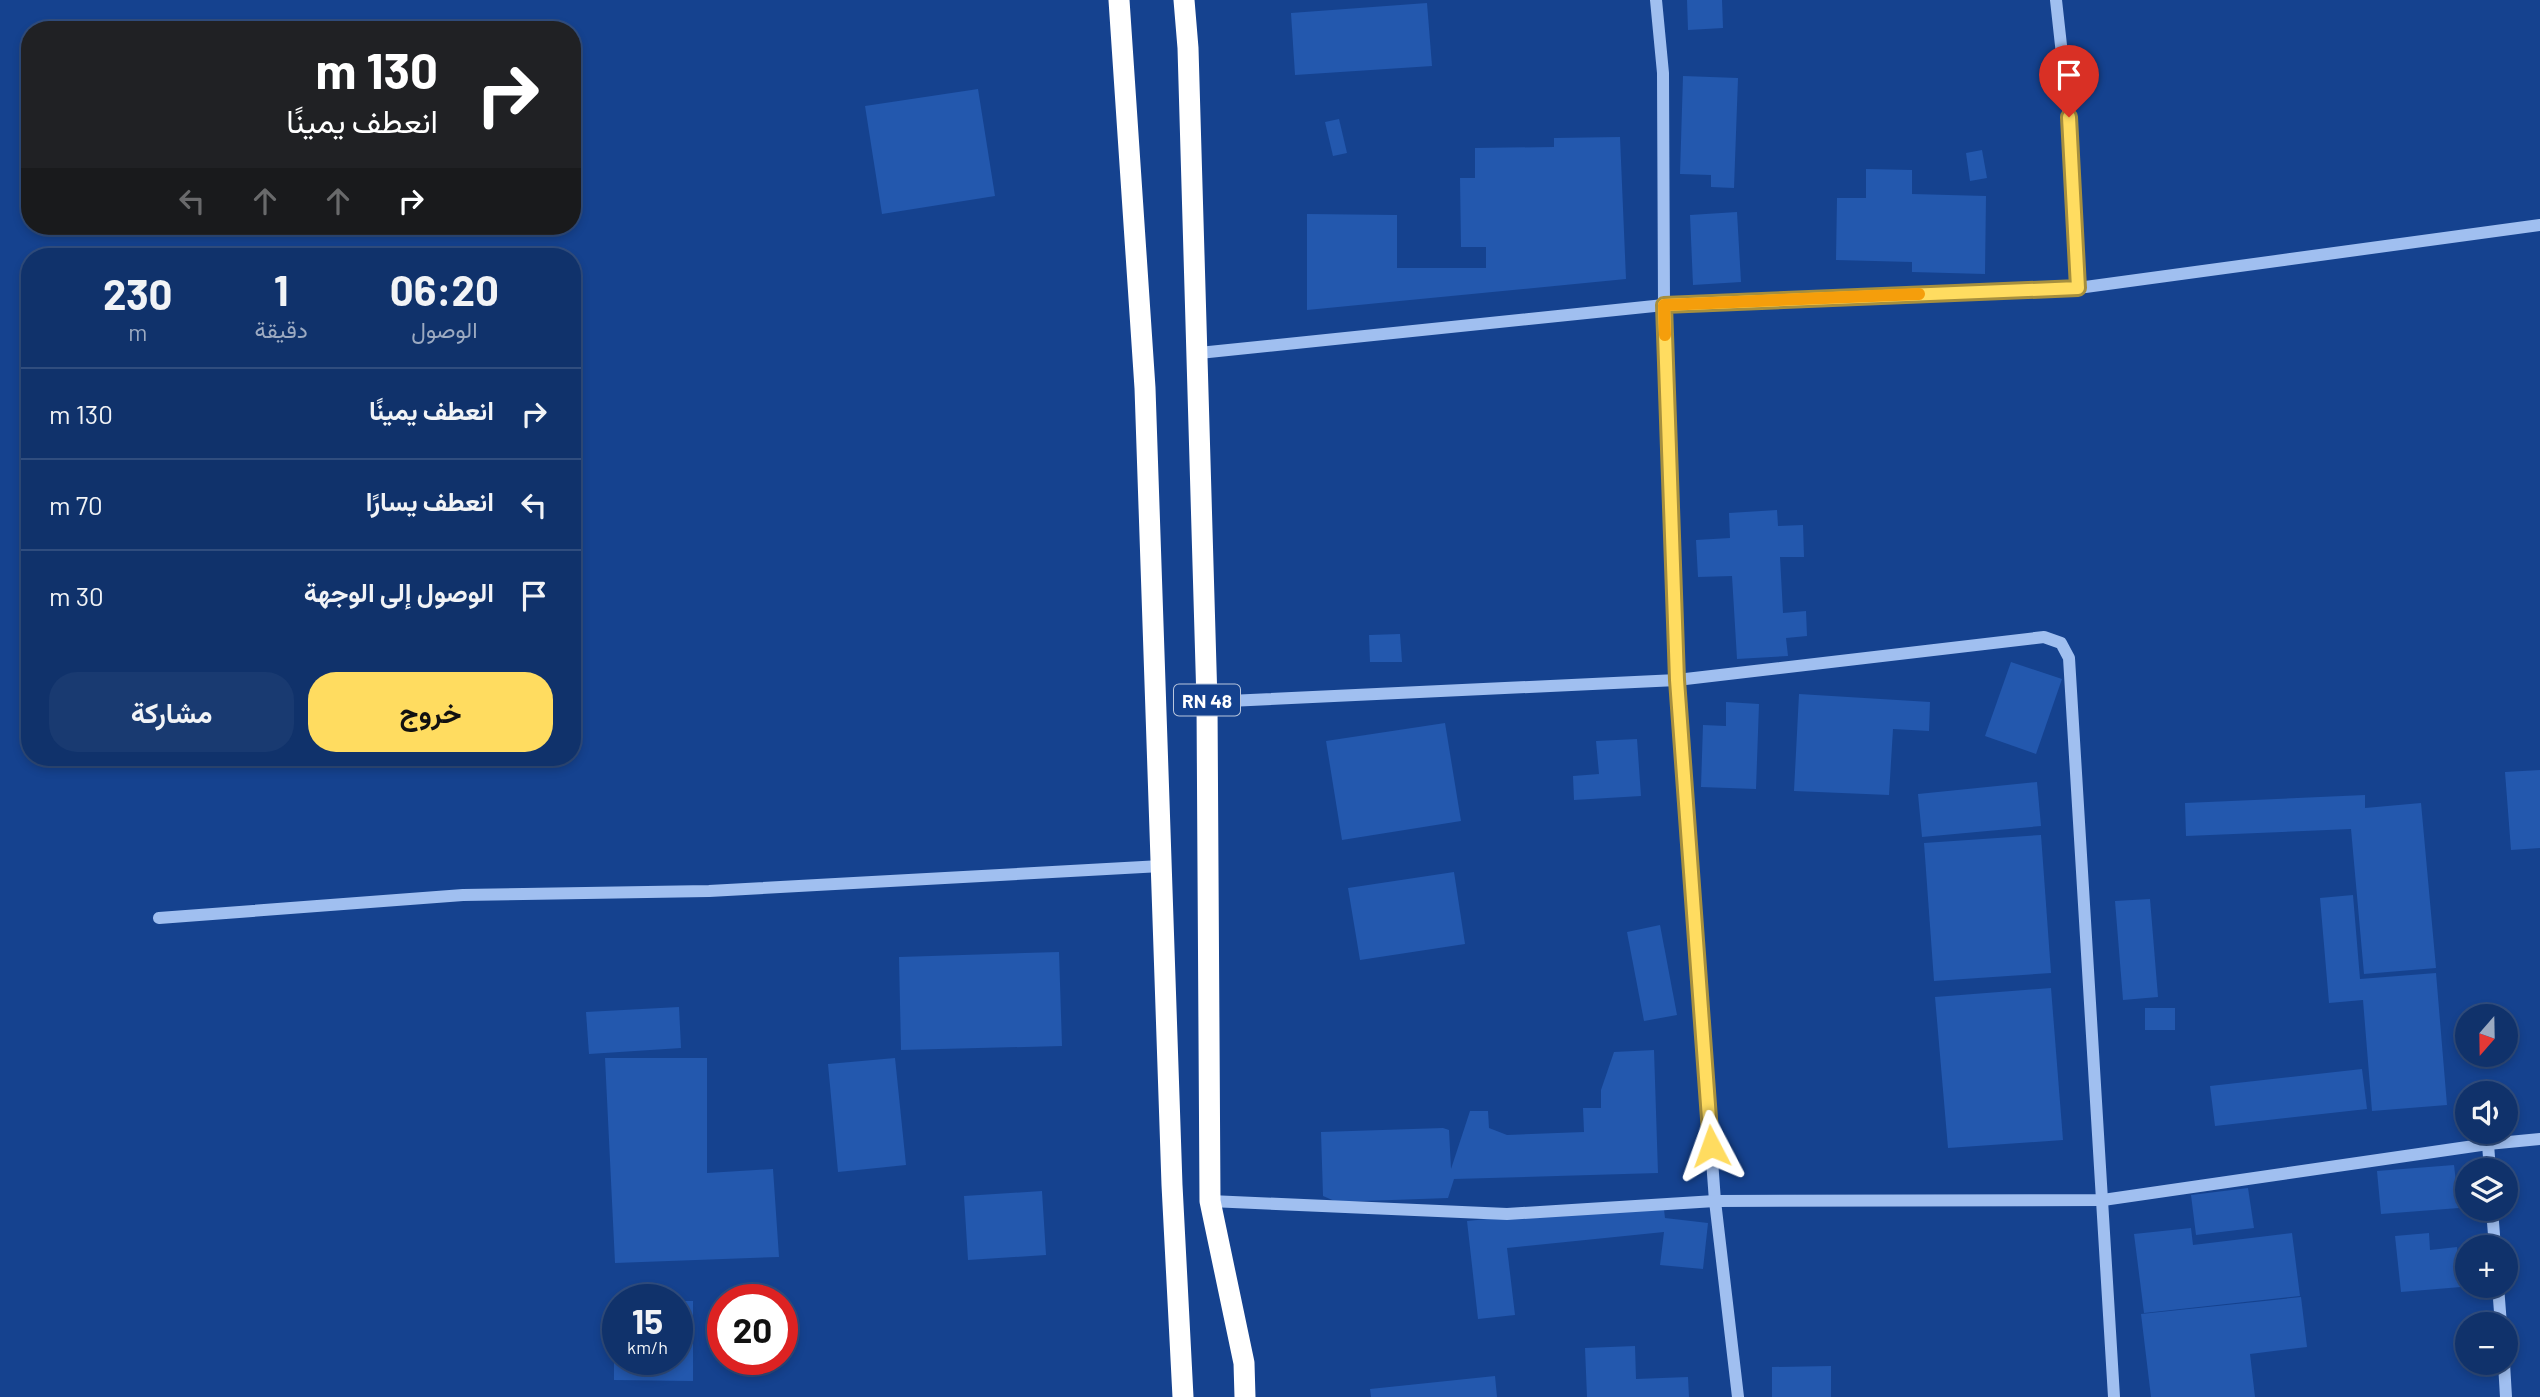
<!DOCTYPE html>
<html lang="ar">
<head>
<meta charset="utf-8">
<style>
  body { margin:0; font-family:Barlow,Vazirmatn,sans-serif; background:#193a71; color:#f1f3f6; direction:rtl; height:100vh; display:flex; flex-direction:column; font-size:26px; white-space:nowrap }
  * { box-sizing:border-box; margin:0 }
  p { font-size:23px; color:#9caac1 }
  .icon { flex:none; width:38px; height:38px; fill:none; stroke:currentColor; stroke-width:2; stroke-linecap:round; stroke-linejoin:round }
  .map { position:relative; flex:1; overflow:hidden; direction:ltr }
  .side { position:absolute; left:21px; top:248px; width:560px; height:518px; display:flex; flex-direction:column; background:#10326b; border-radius:28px; box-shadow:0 4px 10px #0003,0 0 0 2px #304d7e; direction:rtl }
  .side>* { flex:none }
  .banner { position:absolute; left:21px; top:21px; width:560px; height:214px; border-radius:28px; box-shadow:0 4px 10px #0003,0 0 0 2px #304d7e; direction:rtl; background:#202124; color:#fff; overflow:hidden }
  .needle { width:46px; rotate:200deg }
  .tools { position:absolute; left:2455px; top:1004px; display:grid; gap:14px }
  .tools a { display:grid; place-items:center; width:63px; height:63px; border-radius:50%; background:#10326b; box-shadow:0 4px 10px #0003,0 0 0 2px #304d7e; font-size:35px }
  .speed { position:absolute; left:602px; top:1284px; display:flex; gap:14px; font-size:35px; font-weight:700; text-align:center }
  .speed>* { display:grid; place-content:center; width:91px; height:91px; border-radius:50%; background:#10326b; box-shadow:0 4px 10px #0003,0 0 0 2px #304d7e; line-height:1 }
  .speed small { font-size:18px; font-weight:400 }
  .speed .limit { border:10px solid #d22; background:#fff; color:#111 }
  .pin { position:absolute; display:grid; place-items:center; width:60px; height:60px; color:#fff; margin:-72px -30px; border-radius:50% 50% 50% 0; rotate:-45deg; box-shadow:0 0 7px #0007 }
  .pin .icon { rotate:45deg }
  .me { position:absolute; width:77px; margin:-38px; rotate:356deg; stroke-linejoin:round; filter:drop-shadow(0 0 5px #0008) }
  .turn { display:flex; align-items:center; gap:24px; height:147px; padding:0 28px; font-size:32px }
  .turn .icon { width:91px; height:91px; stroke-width:2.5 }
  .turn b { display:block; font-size:49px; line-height:60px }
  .lanes { display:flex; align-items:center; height:66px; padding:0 28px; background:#0003; justify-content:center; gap:35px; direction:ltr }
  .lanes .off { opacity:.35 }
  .eta { display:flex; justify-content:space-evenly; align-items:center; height:119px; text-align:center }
  .eta b { font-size:42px; font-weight:700; line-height:49px }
  .action { display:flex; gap:14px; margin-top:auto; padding:14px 28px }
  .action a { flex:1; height:80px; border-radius:28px; background:#ffdc60; color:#111; font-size:28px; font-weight:700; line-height:80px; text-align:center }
  .action a+a { background:#193a71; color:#f1f3f6 }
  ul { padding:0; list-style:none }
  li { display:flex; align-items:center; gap:21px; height:91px; padding:0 28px; border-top:2px solid #304d7e }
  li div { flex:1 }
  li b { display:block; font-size:26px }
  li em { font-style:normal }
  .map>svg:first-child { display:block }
  .building { fill:#2358ae }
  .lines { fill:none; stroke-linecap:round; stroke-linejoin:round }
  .minor { stroke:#a0bff0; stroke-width:12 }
  .highway { stroke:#fff; stroke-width:21 }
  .route-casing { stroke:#a68f3e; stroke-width:18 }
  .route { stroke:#ffdc60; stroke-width:12 }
  .slow { stroke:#f59e0b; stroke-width:12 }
  .labels { text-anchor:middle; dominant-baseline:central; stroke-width:7; stroke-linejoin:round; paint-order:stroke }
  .shield { fill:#15428f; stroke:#b9c6dd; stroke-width:2 }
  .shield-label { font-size:19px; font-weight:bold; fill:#fff }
</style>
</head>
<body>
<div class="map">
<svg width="2540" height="1397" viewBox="0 0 2540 1397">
  <rect width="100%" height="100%" fill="#15428f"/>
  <g class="building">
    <polygon points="1687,0 1722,0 1723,28 1688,30"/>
    <polygon points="1427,3 1432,66 1295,75 1291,13"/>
    <polygon points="1683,76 1738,78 1734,188 1711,187 1711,175 1680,174"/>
    <polygon points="978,89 995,196 882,214 865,106"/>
    <polygon points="1339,119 1347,153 1333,156 1325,122"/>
    <polygon points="1620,137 1626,279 1307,310 1307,214 1397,215 1397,268 1486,268 1486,247 1461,247 1460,178 1475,178 1475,148 1554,147 1554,138"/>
    <polygon points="1982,150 1987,178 1970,181 1966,153"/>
    <polygon points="1866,169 1912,170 1912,194 1986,196 1985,274 1912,272 1912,262 1836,260 1837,198 1866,198"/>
    <polygon points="1737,212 1741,282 1693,285 1690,215"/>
    <polygon points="1777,510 1778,526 1803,525 1804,557 1780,557 1783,613 1806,611 1807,636 1786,638 1788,656 1737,659 1732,576 1698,577 1696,540 1730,538 1729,513"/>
    <polygon points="1400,634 1402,662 1370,662 1369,635"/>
    <polygon points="2011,662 2062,679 2036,754 1985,736"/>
    <polygon points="1799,694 1930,702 1929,731 1893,729 1889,795 1794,791"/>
    <polygon points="1726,702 1759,704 1756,789 1701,787 1703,725 1726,726"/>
    <polygon points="1445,723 1461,821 1342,840 1326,741"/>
    <polygon points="1637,739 1641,796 1574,800 1573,776 1599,774 1596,741"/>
    <polygon points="2540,770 2540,848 2511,850 2505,772"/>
    <polygon points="2037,782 2041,826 1922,837 1918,794"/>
    <polygon points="2365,795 2365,808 2421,803 2436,968 2364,974 2351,829 2186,836 2185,803"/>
    <polygon points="2041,835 2051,973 1934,981 1924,843"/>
    <polygon points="1454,872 1465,944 1360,960 1348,888"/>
    <polygon points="2353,895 2360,979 2436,973 2447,1105 2372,1111 2363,1000 2329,1003 2320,898"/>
    <polygon points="2150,899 2158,997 2123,1000 2115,901"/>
    <polygon points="1660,925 1677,1015 1644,1021 1627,932"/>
    <polygon points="1059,952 1062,1046 901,1050 899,957"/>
    <polygon points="2051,988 2063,1140 1948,1148 1935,997"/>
    <polygon points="679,1007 681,1048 589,1054 586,1012"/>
    <rect x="2145" y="1008" width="30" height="22"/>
    <polygon points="1654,1050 1658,1173 1454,1179 1448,1198 1337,1202 1323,1196 1321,1132 1443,1128 1449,1130 1451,1169 1470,1111 1488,1111 1489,1128 1507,1135 1584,1132 1583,1108 1601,1108 1601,1090 1614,1052"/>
    <polygon points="605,1058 707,1058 707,1173 773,1169 779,1257 615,1263"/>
    <polygon points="895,1058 906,1165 838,1172 828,1064"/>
    <polygon points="2362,1069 2367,1109 2215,1126 2210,1086"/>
    <polygon points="2454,1165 2459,1208 2381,1214 2377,1171"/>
    <polygon points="2248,1188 2254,1228 2196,1235 2191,1195"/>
    <polygon points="1042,1191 1046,1255 968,1260 964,1196"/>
    <polygon points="1663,1201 1665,1218 1708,1223 1703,1269 1660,1265 1664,1232 1507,1248 1515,1315 1478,1319 1467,1221"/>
    <polygon points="2191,1228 2193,1245 2292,1233 2300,1296 2144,1313 2134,1234"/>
    <polygon points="2429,1233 2430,1250 2457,1247 2461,1287 2401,1292 2395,1236"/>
    <polygon points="2301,1297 2307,1347 2250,1354 2255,1397 2151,1397 2141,1314"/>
    <polygon points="614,1300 618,1300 618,1360 677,1360 677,1301 693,1301 693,1381 614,1380"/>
    <polygon points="1635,1346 1636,1379 1688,1377 1689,1397 1587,1397 1585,1348"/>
    <polygon points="1831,1366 1831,1397 1772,1397 1772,1367"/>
    <polygon points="1495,1376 1497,1397 1371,1397 1370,1389"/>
  </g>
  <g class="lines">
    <g class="minor">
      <polyline points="1656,0 1663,73 1664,305 1677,680 1715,1201 1738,1397"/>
      <polyline points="2056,0 2072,145 2078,288"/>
      <polyline points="1199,353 1664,305 2078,288 2540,225"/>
      <polyline points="1207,702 1677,680 2044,637 2061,643 2069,658 2114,1397"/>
      <polyline points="159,918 463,895 709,891 1161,866"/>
      <polyline points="2488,1144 2490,1171"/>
      <polyline points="1210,1201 1507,1214 1715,1201 2103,1200 2488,1144 2540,1139"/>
      <polyline points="2492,1209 2495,1248"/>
      <polyline points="2498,1286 2501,1325"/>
      <polyline points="2504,1363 2506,1397"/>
    </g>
    <g class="highway">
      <polyline points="1119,0 1145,388 1172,1185 1183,1397"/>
      <polyline points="1184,0 1188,48 1207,702 1210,1201 1244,1363 1245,1397"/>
    </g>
  </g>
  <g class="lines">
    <g class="route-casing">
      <polyline id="route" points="1711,1146 1677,680 1664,305 2078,288 2069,117"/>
    </g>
    <use href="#route" class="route"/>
    <polyline class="slow" points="1665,335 1664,305 1919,294"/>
  </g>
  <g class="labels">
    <rect class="shield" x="1174" y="684.5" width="66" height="31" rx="5"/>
    <g class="shield-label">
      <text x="1207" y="700">RN 48</text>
    </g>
  </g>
</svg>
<div class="tools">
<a><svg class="needle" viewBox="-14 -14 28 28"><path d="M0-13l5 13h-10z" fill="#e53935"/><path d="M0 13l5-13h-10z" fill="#9caac1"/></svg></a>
<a><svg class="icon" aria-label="sound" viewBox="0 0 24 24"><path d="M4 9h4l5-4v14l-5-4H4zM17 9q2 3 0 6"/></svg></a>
<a><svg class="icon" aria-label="layers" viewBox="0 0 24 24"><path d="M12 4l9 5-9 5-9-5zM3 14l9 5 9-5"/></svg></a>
<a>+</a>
<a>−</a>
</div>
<div class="speed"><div>15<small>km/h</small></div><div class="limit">20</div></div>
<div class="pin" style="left:2069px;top:117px;background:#d93025"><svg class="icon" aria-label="arrive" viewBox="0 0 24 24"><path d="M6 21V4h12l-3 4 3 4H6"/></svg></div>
<svg class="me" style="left:1711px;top:1146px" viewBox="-20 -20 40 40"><path d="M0-17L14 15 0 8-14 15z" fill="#ffdc60" stroke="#fff" stroke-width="4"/></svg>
<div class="banner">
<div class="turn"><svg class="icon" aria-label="right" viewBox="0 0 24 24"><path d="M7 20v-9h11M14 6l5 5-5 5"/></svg><div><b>130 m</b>انعطف يمينًا</div></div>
<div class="lanes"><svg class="icon off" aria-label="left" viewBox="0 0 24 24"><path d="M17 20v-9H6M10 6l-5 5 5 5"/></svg><svg class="icon off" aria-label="ahead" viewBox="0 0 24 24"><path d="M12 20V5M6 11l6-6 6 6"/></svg><svg class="icon off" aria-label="ahead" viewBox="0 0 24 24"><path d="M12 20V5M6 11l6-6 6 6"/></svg><svg class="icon" aria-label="right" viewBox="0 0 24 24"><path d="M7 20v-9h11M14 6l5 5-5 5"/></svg></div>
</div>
<section class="side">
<div class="eta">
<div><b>06:20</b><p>الوصول</p></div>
<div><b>1</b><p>دقيقة</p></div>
<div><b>230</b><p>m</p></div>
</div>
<ul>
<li><svg class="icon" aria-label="right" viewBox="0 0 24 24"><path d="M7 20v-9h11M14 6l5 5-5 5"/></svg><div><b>انعطف يمينًا</b></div><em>130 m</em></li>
<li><svg class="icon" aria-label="left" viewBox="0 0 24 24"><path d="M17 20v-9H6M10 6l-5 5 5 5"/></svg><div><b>انعطف يسارًا</b></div><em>70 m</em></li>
<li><svg class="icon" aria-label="arrive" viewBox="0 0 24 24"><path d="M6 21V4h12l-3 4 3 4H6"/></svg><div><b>الوصول إلى الوجهة</b></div><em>30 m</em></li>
</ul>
<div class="action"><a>خروج</a><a>مشاركة</a></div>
</section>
</div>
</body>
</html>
